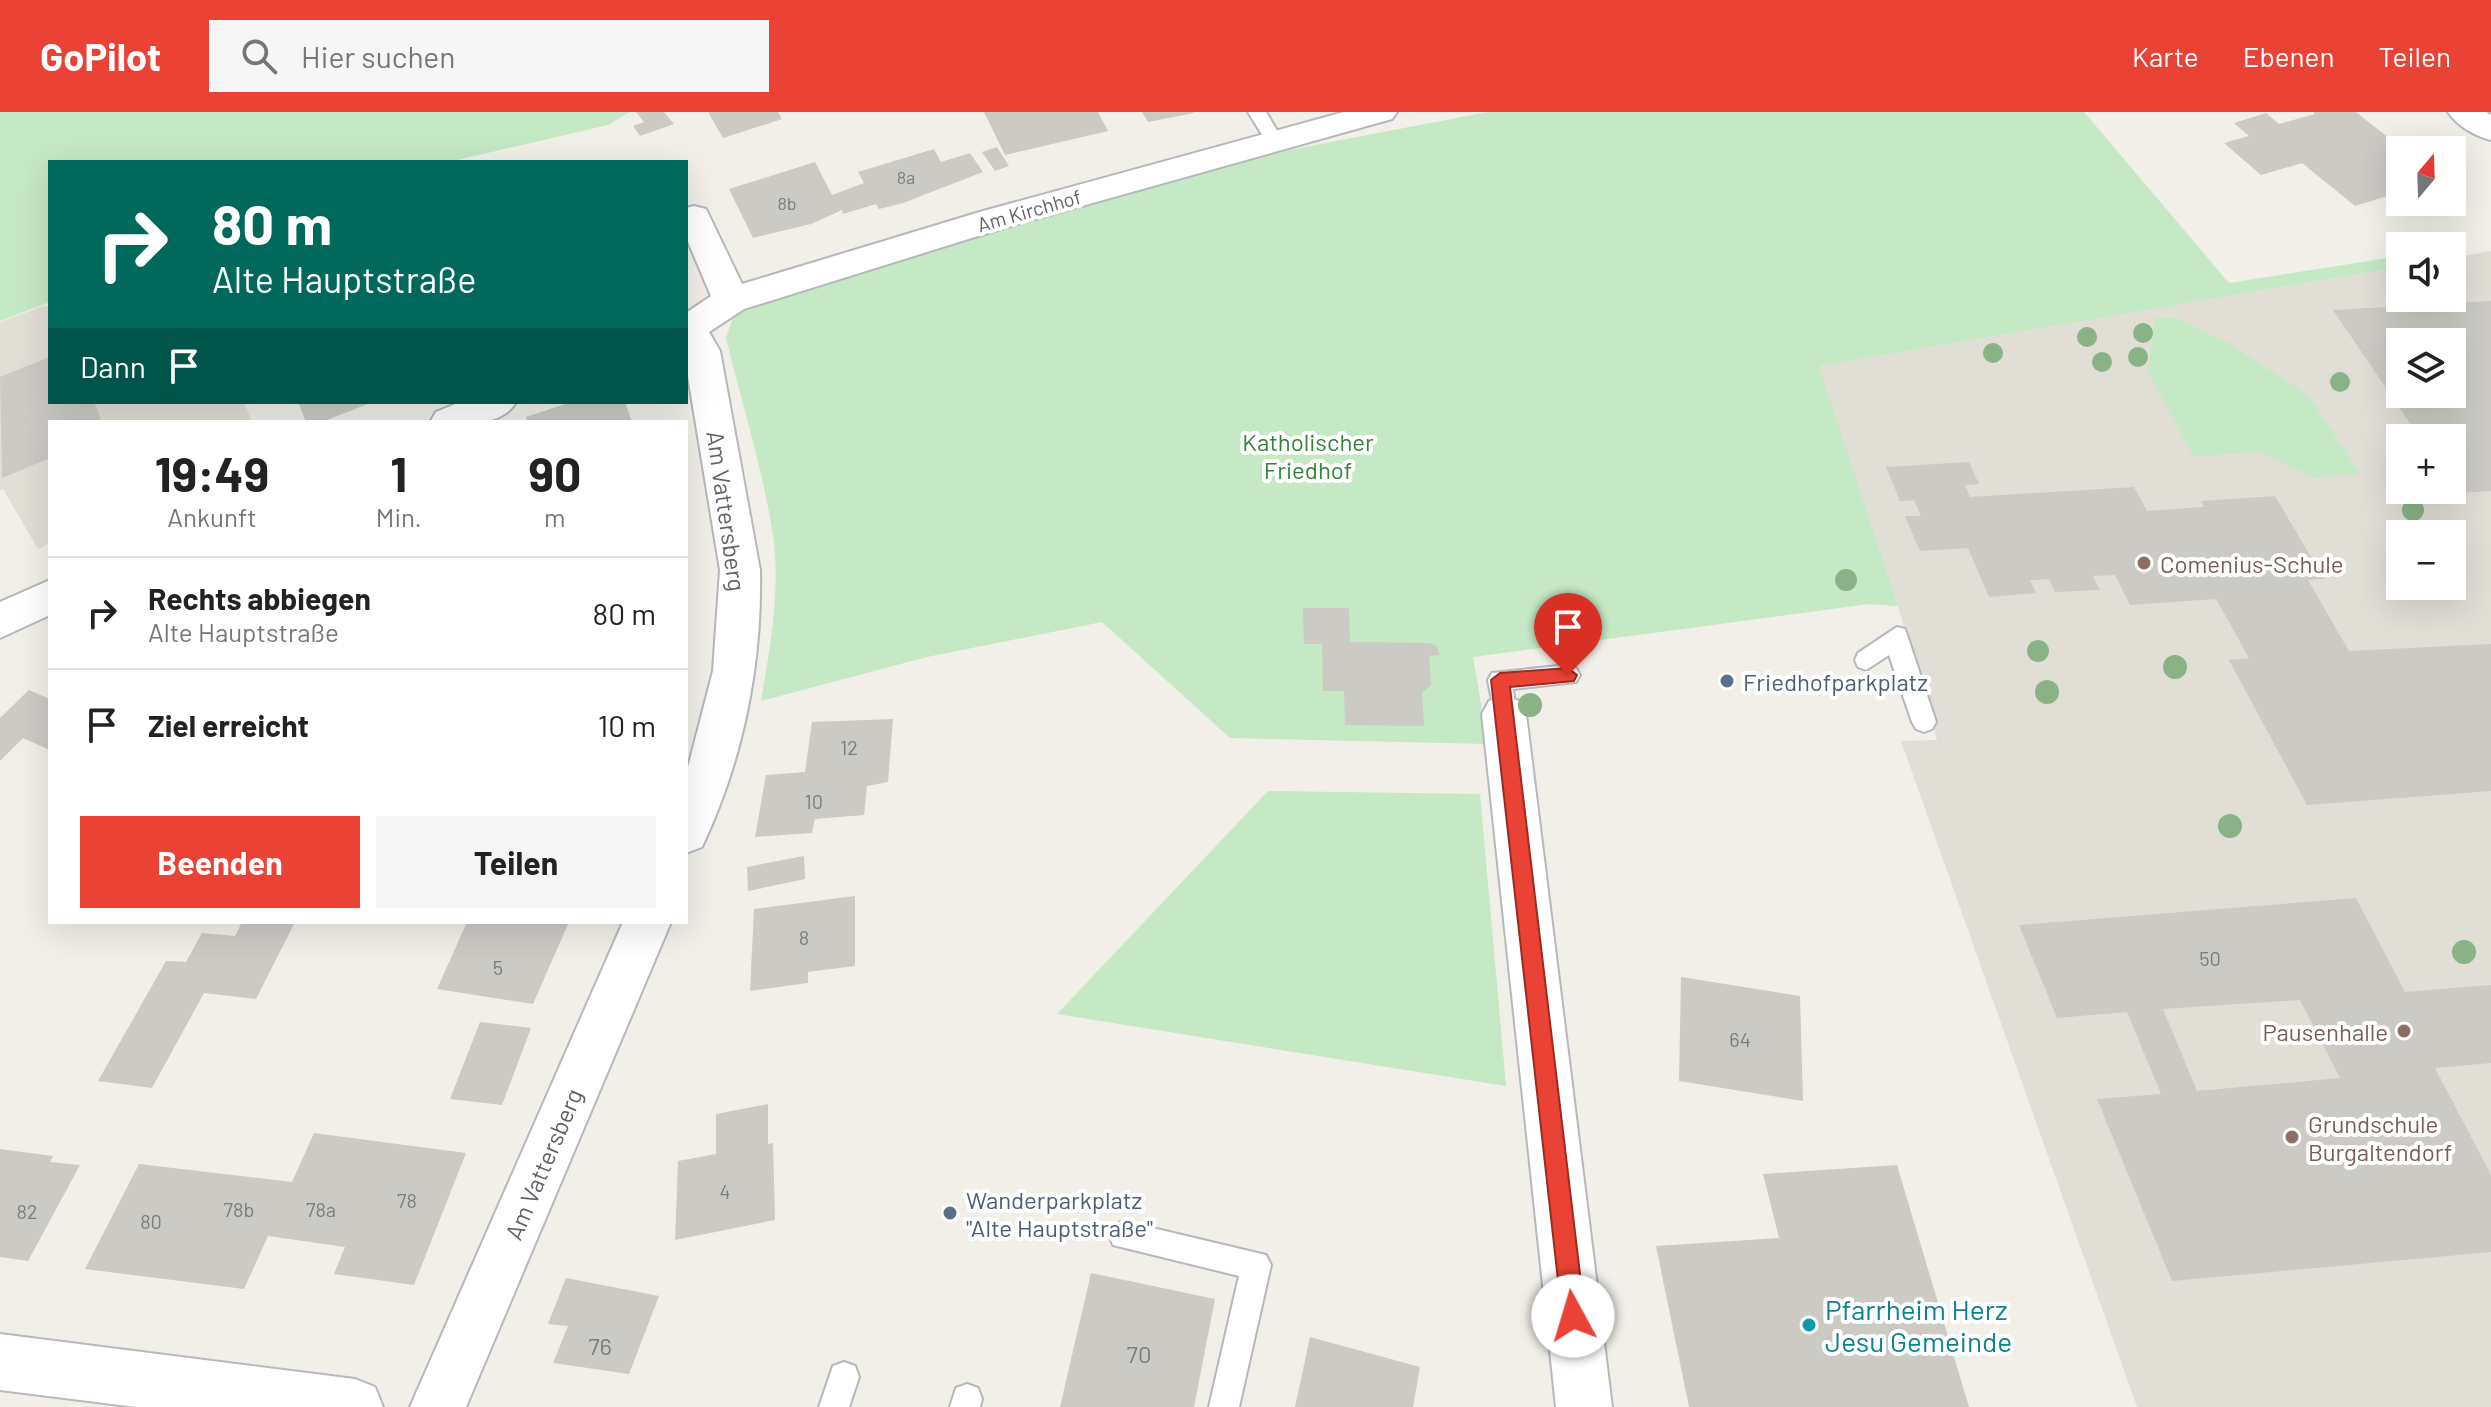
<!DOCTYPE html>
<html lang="de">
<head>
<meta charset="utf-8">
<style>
  body { margin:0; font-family:Barlow,sans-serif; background:#f6f6f6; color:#222; height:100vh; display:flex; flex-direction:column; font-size:30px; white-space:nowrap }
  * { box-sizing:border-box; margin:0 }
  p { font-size:26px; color:#767676 }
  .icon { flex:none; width:44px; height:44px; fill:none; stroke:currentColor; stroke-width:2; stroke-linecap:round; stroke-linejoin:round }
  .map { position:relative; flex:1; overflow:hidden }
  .sheet { position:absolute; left:48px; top:308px; width:640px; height:504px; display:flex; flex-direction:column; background:#fff; border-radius:0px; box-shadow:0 8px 32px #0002 }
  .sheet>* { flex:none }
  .top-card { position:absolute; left:48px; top:48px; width:640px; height:244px; border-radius:0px; box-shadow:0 8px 32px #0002; background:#00695c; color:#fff; overflow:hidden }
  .needle { width:52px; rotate:19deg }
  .buttons { position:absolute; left:2386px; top:24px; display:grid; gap:16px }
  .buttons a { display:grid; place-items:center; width:80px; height:80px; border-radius:0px; background:#fff; box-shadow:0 8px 32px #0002; font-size:40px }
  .pin { position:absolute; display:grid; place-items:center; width:68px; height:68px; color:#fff; margin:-82px -34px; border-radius:50% 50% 50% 0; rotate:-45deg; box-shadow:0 0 8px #0007 }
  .pin .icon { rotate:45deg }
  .me { position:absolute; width:88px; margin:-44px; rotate:354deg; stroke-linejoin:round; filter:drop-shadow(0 0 6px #0008) }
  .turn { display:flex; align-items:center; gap:28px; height:168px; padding:0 32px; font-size:36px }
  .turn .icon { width:104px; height:104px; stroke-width:2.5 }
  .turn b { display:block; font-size:56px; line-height:68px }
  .then { display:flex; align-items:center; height:76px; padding:0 32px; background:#0003; gap:16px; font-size:30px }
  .eta { display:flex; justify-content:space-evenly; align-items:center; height:136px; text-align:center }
  .eta b { font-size:48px; font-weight:700; line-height:56px }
  .primary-button { display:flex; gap:16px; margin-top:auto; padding:16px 32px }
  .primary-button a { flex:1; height:92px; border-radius:0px; background:#ea4335; color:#fff; font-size:32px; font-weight:700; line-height:92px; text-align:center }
  .primary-button a+a { background:#f6f6f6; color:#222 }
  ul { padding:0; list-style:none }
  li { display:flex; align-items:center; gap:24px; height:112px; padding:0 32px; border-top:2px solid #e0e0e0 }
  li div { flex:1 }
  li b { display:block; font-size:30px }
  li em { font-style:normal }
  header { display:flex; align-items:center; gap:48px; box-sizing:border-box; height:112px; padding:0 40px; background:#ea4335; color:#fff }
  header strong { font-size:38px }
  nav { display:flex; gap:44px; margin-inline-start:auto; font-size:28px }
  .search { width:560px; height:72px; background:#f6f6f6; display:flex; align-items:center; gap:20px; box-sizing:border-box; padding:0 28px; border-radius:0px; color:#767676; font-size:30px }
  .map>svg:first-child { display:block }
  .education { fill:#e1ded6; fill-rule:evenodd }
  .green { fill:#c5e8c5 }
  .building { fill:#cccac5; fill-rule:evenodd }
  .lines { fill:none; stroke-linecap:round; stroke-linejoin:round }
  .service-casing { stroke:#b5b8bc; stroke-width:4 }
  .minor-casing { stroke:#b5b8bc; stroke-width:4 }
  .secondary-casing { stroke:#b6babf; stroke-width:4 }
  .service { fill:#fff; fill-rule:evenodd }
  .minor { fill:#fff; fill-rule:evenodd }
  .secondary { fill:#fff; fill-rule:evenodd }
  .tree { fill:#89b387 }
  .route { fill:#ea4335; stroke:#982c22; stroke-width:2 }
  .education-dot { fill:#8d6e63; stroke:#fff; stroke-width:3 }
  .service-dot { fill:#5c6f8a; stroke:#fff; stroke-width:3 }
  .culture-dot { fill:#0f9aa8; stroke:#fff; stroke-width:3 }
  .labels { text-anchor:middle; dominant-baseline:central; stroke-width:8; stroke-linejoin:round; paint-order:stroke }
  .far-number-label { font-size:18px; fill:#7a7d7f }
  .far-street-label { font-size:20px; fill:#5f6368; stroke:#fff }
  .number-label { font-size:20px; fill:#7a7d7f }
  .park-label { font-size:24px; fill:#348238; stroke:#fff }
  .street-label { font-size:24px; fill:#5f6368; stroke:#fff }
  .education-label { font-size:24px; fill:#785e54; stroke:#fff; text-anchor:start }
  .service-label { font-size:24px; fill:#4e5e75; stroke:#fff; text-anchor:start }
  .near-number-label { font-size:24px; fill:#7a7d7f }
  .near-culture-label { font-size:28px; fill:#0d838f; stroke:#fff; text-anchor:start }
</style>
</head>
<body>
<header>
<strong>GoPilot</strong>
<div class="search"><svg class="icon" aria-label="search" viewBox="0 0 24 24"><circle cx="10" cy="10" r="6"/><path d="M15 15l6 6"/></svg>Hier suchen</div>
<nav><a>Karte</a><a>Ebenen</a><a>Teilen</a></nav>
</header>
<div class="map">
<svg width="2491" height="1295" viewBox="0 0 2491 1295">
  <rect width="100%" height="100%" fill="#f1efe8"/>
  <g class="education">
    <path d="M 2491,139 L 2491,1295 L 2137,1295 L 1901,629 L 1937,628 L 1898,494 L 1818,254 L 2400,155 L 2400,186 L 2452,186 L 2452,146 ZM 2400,230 L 2452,230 L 2452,282 L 2400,282 ZM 2400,326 L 2452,326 L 2452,378 L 2400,378 ZM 2400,422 L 2452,422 L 2452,474 L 2400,474 Z"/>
    <polygon points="44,194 50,195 50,290 244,290 252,310 50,310 50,431 38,437 3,377 0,378 0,210"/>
  </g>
  <g class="green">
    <polygon points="0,0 630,0 608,13 448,50 50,50 50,190 0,209"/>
    <path d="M 1488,0 L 2084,0 L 2229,171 L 2400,144 L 2400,155 L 1819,254 L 1898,494 L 1869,492 L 1473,545 L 1488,632 L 1230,626 L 1102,510 L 927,545 L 761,589 C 770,536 781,477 773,424 C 763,357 742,292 726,226 L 735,199 L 1025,105 L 1273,41 Z"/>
    <polygon points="2155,206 2177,206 2226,230 2308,283 2360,362 2315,366 2261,340 2193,344 2148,259"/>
    <polygon points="1268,679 1480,682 1506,974 1057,902"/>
  </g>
  <g class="building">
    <polygon points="636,0 664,0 674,12 640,24 633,14 644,10"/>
    <polygon points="708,0 778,0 782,7 723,26"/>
    <polygon points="984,0 1098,0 1108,19 1005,43"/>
    <polygon points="1142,0 1193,0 1194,1 1148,10"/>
    <polygon points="2313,0 2356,0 2404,38 2400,38 2400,80 2355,94 2302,51 2261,63 2224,31 2249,24 2234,11 2266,1 2279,12 2315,2"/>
    <polygon points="997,35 1009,54 995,59 982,40"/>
    <polygon points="934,37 941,50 970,41 983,60 903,91 879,97 876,92 843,102 842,98 811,112 753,126 729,77 815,50 832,83 864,71 858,60"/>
    <path d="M 2491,189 L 2491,379 L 2457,381 L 2452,373 L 2452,326 L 2420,326 L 2333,198 ZM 2400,230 L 2452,230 L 2452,282 L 2400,282 Z"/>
    <polygon points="50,245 50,290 94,290 102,310 50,310 50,346 2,366 0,265"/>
    <polygon points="298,290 373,290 322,310 306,310"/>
    <polygon points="571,290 625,290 632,310 528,310 526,305"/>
    <polygon points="1969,350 1979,372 1965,373 1970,385 2134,375 2147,399 2204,395 2201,389 2275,384 2324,467 2308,468 2349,539 2491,532 2491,679 2307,693 2229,548 2249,546 2216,487 2130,493 2115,463 2093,464 2100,478 2055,480 2049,467 2030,468 2036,481 1989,485 1968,436 1920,439 1905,404 1921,404 1914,388 1900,389 1886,355"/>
    <polygon points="1303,496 1349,496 1350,530 1430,531 1436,534 1440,543 1429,544 1431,573 1422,581 1424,614 1345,613 1344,579 1323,579 1322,532 1304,532"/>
    <polygon points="29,578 50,587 50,638 23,626 0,649 0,606"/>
    <polygon points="893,607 888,670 867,674 864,703 815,707 812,721 755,725 766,663 805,660 812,610"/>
    <polygon points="804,744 805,767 748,779 747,755"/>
    <polygon points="855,784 855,854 808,860 808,871 750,879 754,797"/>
    <path d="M 2356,786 L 2405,880 L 2491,873 L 2491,951 L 2435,956 L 2491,1063 L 2491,1140 L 2172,1169 L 2097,987 L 2161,982 L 2127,900 L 2057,906 L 2019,813 ZM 2300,888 L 2340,966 L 2197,979 L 2163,897 Z"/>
    <polygon points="242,810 295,810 256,887 204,881 152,976 98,969 166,849 186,850 202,821 235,824"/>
    <polygon points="467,810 569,810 533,892 437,877"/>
    <polygon points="1681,865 1800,884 1803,989 1679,969"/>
    <polygon points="480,910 531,916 502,993 450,987"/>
    <polygon points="768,992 768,1032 773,1031 775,1108 675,1128 678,1049 716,1042 716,1002"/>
    <polygon points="314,1021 466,1041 414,1173 334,1162 345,1135 268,1124 244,1177 85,1157 139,1052 292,1070"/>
    <polygon points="0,1037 53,1044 50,1050 80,1053 28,1149 0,1145"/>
    <polygon points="1897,1053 1969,1295 1689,1295 1656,1134 1779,1126 1763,1062"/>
    <polygon points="1091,1161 1215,1187 1194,1295 1060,1295"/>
    <polygon points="566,1166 659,1184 629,1262 553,1251 568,1214 548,1212"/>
    <polygon points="1310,1225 1420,1255 1413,1295 1295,1295"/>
  </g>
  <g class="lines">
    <g class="service-casing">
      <g id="service">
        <polygon points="1248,0 1266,0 1284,30 1281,34 1269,34"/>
        <polygon points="1897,515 1905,517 1936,610 1932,617 1924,620 1916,617 1912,610 1889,543 1866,558 1858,555 1855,548 1858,541"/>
        <polygon points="1568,553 1576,556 1580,563 1576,570 1513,577 1516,602 1512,609 1504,612 1496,609 1488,568 1492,561"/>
        <polygon points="1123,1109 1266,1143 1271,1153 1239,1295 1209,1295 1239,1164 1113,1133 1109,1123 1113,1113"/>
        <polygon points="844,1250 855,1254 859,1265 849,1295 819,1295 833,1254"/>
        <polygon points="967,1272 978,1276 982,1287 980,1295 950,1295 956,1276"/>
      </g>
    </g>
    <g class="minor-casing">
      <g id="minor">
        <path d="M 1344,0 L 1397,0 L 1392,7 L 1007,115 L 744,197 L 709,220 L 720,239 L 760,458 C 762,554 743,648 702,735 L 686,741 L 686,663 L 713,559 L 720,458 L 686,252 L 686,201 L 711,184 L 686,125 L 686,96 L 694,94 L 706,97 L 742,172 L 983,99 Z"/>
        <path d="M 2448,0 L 2486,0 L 2491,3 L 2491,28 C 2475,24 2457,14 2448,0 Z"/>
        <path d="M 460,290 L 516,290 C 500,318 458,310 430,310 L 436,300 Z"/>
        <polygon points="50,468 50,503 0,526 0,490"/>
        <polygon points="1504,584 1519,589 1526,602 1612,1295 1556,1295 1482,602 1489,589"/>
        <polygon points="623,810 671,810 466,1295 410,1295"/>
      </g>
    </g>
    <g class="secondary-casing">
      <polygon id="secondary" points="0,1222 355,1267 375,1275 383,1295 136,1295 0,1278"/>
    </g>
    <use href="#service" class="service"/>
    <use href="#minor" class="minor"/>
    <use href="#secondary" class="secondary"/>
  </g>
  <g class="tree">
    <circle cx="2143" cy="221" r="10"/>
    <circle cx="2087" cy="225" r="10"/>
    <circle cx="1993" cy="241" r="10"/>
    <circle cx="2138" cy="245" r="10"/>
    <circle cx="2102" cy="250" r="10"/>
    <circle cx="2340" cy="270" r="10"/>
    <circle cx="2413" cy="398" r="11"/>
    <circle cx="1846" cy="468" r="11"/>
    <circle cx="2038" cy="539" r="11"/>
    <circle cx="2175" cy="555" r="12"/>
    <circle cx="2047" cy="580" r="12"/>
    <circle cx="1530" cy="593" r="12"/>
    <circle cx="2230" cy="714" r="12"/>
    <circle cx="2464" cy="840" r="12"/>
  </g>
  <polygon class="route" points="1568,556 1577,563 1574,569 1510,575 1585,1204 1581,1212 1573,1215 1565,1212 1562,1204 1491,568 1500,561"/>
  <g class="education-dot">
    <circle cx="2144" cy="451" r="8"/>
    <circle cx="2404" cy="919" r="8"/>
    <circle cx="2292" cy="1025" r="8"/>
  </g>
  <g class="service-dot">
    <circle cx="1727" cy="569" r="8"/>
    <circle cx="950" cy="1101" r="8"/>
  </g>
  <circle class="culture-dot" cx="1809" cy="1213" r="8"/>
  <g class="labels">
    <g class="far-number-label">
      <text x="906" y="65">8a</text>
      <text x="787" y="91">8b</text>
    </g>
    <g class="far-street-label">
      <text transform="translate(1029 98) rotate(-16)">Am Kirchhof</text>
    </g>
    <g class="number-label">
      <text x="849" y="635">12</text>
      <text x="814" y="689">10</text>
      <text x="804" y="825">8</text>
      <text x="2210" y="846">50</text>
      <text x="498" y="855">5</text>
      <text x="1740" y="927">64</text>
      <text x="725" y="1079">4</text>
      <text x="407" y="1088">78</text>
      <text x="239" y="1097">78b</text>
      <text x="321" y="1097">78a</text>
      <text x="27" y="1099">82</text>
      <text x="151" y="1109">80</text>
    </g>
    <g class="park-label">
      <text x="1308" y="329">Katholischer<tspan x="1308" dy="28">Friedhof</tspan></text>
    </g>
    <g class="street-label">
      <text transform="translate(727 399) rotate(82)">Am Vattersberg</text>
      <text transform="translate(543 1052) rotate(-67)">Am Vattersberg</text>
    </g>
    <g class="education-label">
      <text x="2160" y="451">Comenius-Schule</text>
      <text x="2388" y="919" text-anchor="end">Pausenhalle</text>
      <text x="2308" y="1011">Grundschule<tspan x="2308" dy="28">Burgaltendorf</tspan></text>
    </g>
    <g class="service-label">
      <text x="1743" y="569">Friedhofparkplatz</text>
      <text x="966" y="1087">Wanderparkplatz<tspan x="966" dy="28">"Alte Hauptstraße"</tspan></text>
    </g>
    <g class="near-number-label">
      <text x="600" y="1233">76</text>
      <text x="1139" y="1241">70</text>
    </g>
    <g class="near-culture-label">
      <text x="1825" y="1197">Pfarrheim Herz<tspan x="1825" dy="32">Jesu Gemeinde</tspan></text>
    </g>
  </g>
</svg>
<div class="buttons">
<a><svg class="needle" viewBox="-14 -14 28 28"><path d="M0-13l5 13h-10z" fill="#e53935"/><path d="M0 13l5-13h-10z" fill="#767676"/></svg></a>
<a><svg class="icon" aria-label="sound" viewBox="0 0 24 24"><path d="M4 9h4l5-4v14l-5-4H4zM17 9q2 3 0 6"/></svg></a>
<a><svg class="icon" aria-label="layers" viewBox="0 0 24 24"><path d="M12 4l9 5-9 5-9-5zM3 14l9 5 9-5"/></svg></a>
<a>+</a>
<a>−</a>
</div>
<div class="pin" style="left:1568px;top:563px;background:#d93025"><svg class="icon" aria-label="arrive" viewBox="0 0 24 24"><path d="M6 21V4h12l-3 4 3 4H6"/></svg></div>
<svg class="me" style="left:1573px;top:1204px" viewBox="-20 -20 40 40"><circle r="19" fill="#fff"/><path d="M0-13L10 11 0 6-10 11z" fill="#ea4335"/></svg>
<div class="top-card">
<div class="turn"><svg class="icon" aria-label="right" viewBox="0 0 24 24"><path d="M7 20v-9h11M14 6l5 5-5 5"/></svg><div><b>80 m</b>Alte Hauptstraße</div></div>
<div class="then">Dann<svg class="icon" aria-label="arrive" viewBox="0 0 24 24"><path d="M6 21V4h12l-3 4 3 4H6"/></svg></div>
</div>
<section class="sheet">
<div class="eta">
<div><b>19:49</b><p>Ankunft</p></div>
<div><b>1</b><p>Min.</p></div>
<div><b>90</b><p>m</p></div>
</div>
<ul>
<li><svg class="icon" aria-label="right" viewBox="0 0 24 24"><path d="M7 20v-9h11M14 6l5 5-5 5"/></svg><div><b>Rechts abbiegen</b><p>Alte Hauptstraße</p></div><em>80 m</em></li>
<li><svg class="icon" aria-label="arrive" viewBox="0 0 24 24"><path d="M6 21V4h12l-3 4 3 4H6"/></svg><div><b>Ziel erreicht</b></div><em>10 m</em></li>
</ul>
<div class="primary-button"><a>Beenden</a><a>Teilen</a></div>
</section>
</div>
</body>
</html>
